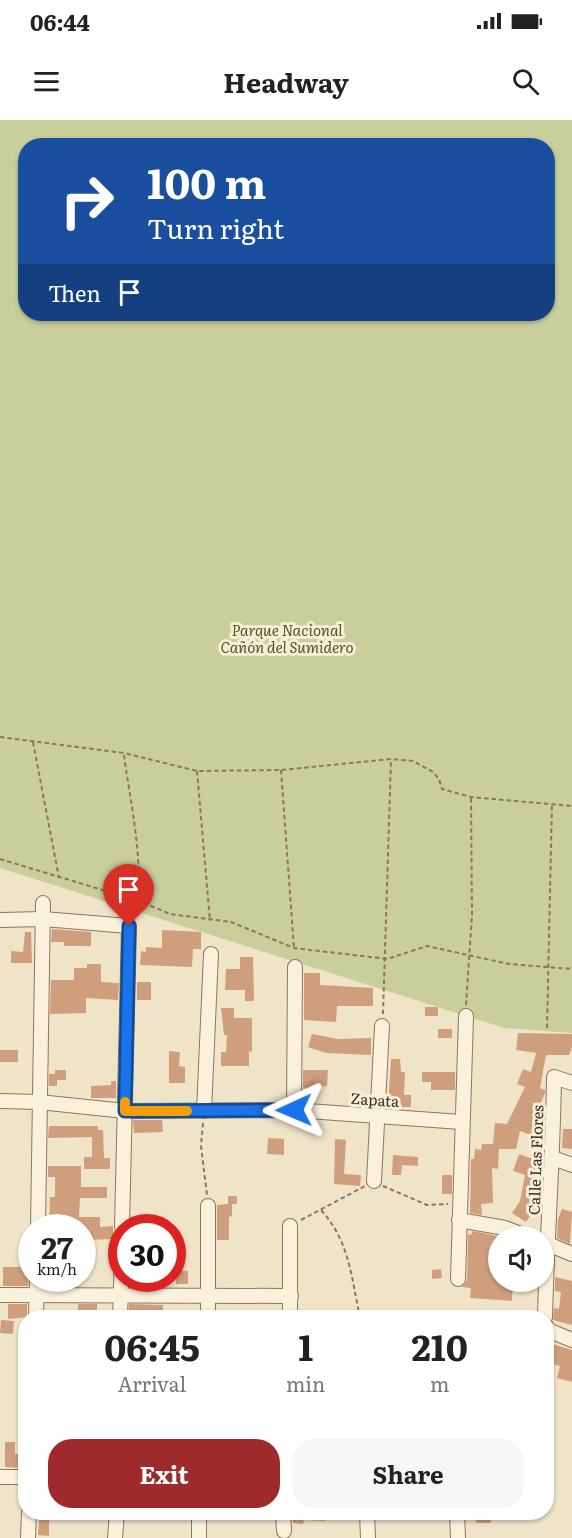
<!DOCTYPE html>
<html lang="en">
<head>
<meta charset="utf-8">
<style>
  body { margin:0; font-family:Literata,serif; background:#f6f6f6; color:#222; height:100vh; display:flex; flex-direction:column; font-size:22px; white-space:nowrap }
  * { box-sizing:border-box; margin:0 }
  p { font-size:20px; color:#767676 }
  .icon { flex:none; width:33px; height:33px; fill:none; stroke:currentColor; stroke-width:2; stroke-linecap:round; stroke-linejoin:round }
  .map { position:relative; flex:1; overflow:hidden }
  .sheet { position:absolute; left:18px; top:1190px; width:536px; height:210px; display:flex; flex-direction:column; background:#fff; border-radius:24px; box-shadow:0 2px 4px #0004 }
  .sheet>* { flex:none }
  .banner { position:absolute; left:18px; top:18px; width:537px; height:183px; border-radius:24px; box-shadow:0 2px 4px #0004; background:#1a4fa0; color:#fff; overflow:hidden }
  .fabs { position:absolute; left:488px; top:1106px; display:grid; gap:12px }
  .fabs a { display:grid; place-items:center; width:66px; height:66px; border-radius:50%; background:#fff; box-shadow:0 2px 4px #0004; font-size:30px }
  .speed { position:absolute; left:18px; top:1094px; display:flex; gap:12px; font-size:30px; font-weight:700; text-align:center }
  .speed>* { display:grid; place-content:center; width:78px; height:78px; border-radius:50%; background:#fff; box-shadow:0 2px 4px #0004; line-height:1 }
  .speed small { font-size:15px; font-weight:400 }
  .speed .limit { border:9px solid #d22; background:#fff; color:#111 }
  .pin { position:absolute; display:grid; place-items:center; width:51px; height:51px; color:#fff; margin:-62px -26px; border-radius:50% 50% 50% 0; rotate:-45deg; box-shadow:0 0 6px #0007 }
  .pin .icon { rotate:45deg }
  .me { position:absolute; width:66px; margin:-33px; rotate:269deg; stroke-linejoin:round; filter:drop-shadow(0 0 4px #0008) }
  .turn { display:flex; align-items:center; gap:21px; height:126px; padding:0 30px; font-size:27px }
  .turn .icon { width:78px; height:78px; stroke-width:2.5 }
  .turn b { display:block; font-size:42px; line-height:51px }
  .then { display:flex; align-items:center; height:57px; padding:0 30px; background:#0003; gap:12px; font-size:22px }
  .eta { display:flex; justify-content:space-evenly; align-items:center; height:102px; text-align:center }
  .eta b { font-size:36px; font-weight:700; line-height:42px }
  .cta { display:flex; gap:12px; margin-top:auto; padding:12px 30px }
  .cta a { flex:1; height:69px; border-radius:24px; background:#9e2a2b; color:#fff; font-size:24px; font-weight:700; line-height:69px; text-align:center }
  .cta a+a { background:#f6f6f6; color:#222 }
  .status { display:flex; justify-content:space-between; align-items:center; height:42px; padding:0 30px; background:#fff; direction:ltr }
  .status svg { height:16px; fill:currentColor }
  header { display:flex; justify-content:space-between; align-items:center; height:78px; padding:0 30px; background:#fff; font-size:27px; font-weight:700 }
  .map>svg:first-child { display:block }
  .green { fill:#c9cf9b; fill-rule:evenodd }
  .building { fill:#cf9f7d }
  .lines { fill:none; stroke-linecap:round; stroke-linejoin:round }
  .minor-casing { stroke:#8d765c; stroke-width:16 }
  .path { stroke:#8d765c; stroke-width:2; stroke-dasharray:4.5 3; stroke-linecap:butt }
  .minor { stroke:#faf1dc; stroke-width:14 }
  .route-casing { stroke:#114b97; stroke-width:15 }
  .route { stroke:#1a73e8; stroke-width:10 }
  .slow { stroke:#f59e0b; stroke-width:10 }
  .labels { text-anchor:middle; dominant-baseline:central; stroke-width:6; stroke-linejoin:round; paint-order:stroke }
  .park-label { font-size:15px; font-style:italic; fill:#4d5a26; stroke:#f7eed8 }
  .street-label { font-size:15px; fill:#3d2e20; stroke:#f7eed8 }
</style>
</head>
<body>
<div class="status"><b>06:44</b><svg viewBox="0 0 49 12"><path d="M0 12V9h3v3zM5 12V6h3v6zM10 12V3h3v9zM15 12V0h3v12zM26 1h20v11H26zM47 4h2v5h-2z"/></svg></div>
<header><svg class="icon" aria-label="menu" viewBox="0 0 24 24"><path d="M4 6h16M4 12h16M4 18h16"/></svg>Headway<svg class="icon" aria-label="search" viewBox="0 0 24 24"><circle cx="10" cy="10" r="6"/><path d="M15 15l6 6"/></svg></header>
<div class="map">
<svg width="572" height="1418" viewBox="0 0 572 1418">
  <rect width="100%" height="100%" fill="#f0e4c8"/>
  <path class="green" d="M 0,0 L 572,0 L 572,913 L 504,908 L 0,748 ZM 26,26 L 548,26 L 548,194 L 26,194 Z"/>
  <g class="building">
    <polygon points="31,809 32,843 11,843 11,831 23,832 25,812 31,812"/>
    <polygon points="52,809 91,812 91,826 64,826 64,822 51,822"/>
    <polygon points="162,810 201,812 201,829 193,829 192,847 140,845 141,831 146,832 146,827 162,828"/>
    <polygon points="240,837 253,837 254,881 245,881 245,870 225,870 226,849 240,849"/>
    <polygon points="87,844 101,844 101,862 119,863 118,880 86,878 86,893 50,894 51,860 74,860 74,848 87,848"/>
    <polygon points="304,853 320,853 320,865 373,868 373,886 337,886 336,902 304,900"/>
    <rect x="137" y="862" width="14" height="18"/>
    <rect x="425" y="887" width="13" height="9"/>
    <polygon points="221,888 234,888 234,898 252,898 252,932 249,931 249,946 221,946 221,932 226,932 227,915 224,915"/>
    <rect x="438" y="909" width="14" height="9"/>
    <polygon points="518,913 572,914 572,927 569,935 546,935 540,968 545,970 545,973 537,992 544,996 538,1018 520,1011 516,1029 499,1029 498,1049 492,1048 493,1083 481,1084 482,1095 470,1093 471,1039 474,1039 475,1029 481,1030 482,1024 493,1024 495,1003 507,1004 525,967 517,964 523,949 531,952 536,933 516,930"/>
    <polygon points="312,914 338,919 371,918 371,935 326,933 308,927"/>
    <rect x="0" y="930" width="18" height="12"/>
    <polygon points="169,931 180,932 179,946 185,947 185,963 169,963"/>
    <polygon points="391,939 400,939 401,952 405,952 404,975 411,975 411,987 388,987"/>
    <polygon points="55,950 66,950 66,960 57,960 57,966 49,966 49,954 55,954"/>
    <polygon points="303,950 328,950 327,966 306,969 303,966"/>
    <polygon points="422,952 455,952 455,970 431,970 431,962 422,962"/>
    <polygon points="111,961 116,961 116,978 91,978 91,966 111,965"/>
    <polygon points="133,1000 162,1000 163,1012 134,1013"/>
    <polygon points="49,1006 98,1006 98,1010 103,1010 104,1038 110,1038 110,1049 84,1049 84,1037 92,1037 92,1017 48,1018"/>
    <polygon points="563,1009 572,1009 572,1029 562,1028"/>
    <polygon points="268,1018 284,1019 284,1035 267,1034"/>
    <polygon points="335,1019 346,1020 344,1054 361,1055 360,1066 334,1064"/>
    <polygon points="519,1034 541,1042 532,1066 536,1067 534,1075 541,1076 540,1088 533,1092 526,1102 512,1093 520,1081 525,1055 513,1051"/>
    <polygon points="393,1035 418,1037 418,1046 402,1045 401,1055 392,1055"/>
    <polygon points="48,1046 81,1046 81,1067 107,1067 107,1078 80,1078 79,1097 100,1097 100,1107 113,1106 113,1119 86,1120 86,1107 49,1107 50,1077 55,1077 55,1057 48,1057"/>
    <rect x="442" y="1055" width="10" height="19"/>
    <polygon points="228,1076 237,1076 237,1084 232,1084 232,1096 229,1097 229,1120 217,1120 217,1085 228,1084"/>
    <polygon points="562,1089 572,1092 570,1124 557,1118 558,1099"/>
    <polygon points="472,1111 498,1116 498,1161 513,1161 512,1181 470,1178 471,1168 462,1167 467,1160 468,1115 472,1114"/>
    <polygon points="3,1147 29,1147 28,1166 3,1166"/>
    <polygon points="441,1149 442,1158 432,1159 432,1150"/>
    <polygon points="176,1150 188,1151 188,1164 176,1164"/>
    <polygon points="555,1157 572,1161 572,1205 553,1200 554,1188 559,1189 561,1172 555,1171"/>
    <polygon points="130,1158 149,1158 149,1167 130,1166"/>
    <polygon points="8,1184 27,1184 27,1197 8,1199"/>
    <rect x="78" y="1184" width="19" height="13"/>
    <polygon points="129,1184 163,1185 163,1193 129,1193"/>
    <polygon points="1,1200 14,1201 13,1214 0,1213"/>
    <polygon points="546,1222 572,1230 572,1262 557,1258 560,1246 546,1243"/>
    <polygon points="5,1322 15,1322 15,1334 23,1334 23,1348 5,1347"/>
    <polygon points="292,1392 326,1392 325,1401 304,1400 303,1404 293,1403"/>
    <polygon points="476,1393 490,1393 491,1403 476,1403"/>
    <polygon points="39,1400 49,1400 49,1416 38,1415"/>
  </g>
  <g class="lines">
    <g class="minor-casing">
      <g id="minor">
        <polyline points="0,800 43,799 129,806 122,1107"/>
        <polyline points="0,981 39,982 125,991 294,990 461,1002"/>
        <polyline points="294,990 295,847"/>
        <polyline points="204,991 211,834"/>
        <polyline points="553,1038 572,1045"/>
        <polyline points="374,1061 382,906"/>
        <polyline points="459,1100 505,1108 526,1116"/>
        <polyline points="38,1107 43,783"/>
        <polyline points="543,1122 572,1134"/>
        <polyline points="458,1159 466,896"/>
        <polyline points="0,1175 291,1176"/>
        <polyline points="36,1197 37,1158"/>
        <polyline points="120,1197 122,1136"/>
        <polyline points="208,1197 208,1086"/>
        <polyline points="290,1197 290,1106"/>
        <path d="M 545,1197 C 547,1117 553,1037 554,957 L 572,963"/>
        <polyline points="546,1206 550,1211 572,1220"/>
        <polyline points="0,1357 26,1357"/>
        <polyline points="199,1392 199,1418"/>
        <polyline points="283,1392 284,1411"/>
        <polyline points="367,1392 368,1418"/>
        <polyline points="457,1392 458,1418"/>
        <polyline points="28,1418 29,1392"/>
        <polyline points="115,1418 117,1392"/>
      </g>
    </g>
    <g class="path">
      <polyline points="0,617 124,633 197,651 281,650 391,639 413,641 433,652 439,659 442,669 471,677 572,686"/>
      <polyline points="33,622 59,758"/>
      <path d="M 124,635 C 129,676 148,758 133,795"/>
      <polyline points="281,650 294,828"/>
      <polyline points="197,651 210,801"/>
      <polyline points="0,739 139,781 170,794 231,802 294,828 387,839 427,826 509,844 572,849"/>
      <polyline points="466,885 472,795 471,678"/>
      <polyline points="383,894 391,639"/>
      <polyline points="547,908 552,683"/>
      <polyline points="203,1003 201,1026 207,1075"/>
      <polyline points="383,1066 427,1085 448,1084"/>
      <path d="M 321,1090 C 350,1122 351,1157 360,1197"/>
      <polyline points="301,1100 365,1066"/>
    </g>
    <use href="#minor" class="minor"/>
  </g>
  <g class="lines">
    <g class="route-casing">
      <polyline id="route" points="129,806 125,991 294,990"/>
    </g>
    <use href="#route" class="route"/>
    <polyline class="slow" points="125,982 125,991 187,991"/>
  </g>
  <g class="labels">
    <g class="park-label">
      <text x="287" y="509">Parque Nacional<tspan x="287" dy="17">Cañón del Sumidero</tspan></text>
    </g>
    <g class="street-label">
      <text transform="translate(375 979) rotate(4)">Zapata</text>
      <text transform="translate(535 1040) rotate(-88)">Calle Las Flores</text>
    </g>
  </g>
</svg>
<div class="fabs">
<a><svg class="icon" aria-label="sound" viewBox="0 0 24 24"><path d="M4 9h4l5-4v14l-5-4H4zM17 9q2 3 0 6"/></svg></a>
</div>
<div class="speed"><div>27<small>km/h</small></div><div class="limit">30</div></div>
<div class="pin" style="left:129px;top:806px;background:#d93025"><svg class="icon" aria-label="arrive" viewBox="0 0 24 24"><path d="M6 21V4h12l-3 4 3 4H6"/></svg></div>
<svg class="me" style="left:294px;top:990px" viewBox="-20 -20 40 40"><path d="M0-17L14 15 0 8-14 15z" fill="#1a73e8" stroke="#fff" stroke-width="4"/></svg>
<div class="banner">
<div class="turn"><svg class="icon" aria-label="right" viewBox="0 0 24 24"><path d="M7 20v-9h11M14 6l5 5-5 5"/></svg><div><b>100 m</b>Turn right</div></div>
<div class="then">Then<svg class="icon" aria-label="arrive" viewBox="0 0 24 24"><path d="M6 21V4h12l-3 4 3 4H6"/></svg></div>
</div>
<section class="sheet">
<div class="eta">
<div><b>06:45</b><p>Arrival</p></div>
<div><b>1</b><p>min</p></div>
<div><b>210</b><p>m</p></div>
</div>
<div class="cta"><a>Exit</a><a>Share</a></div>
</section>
</div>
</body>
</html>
